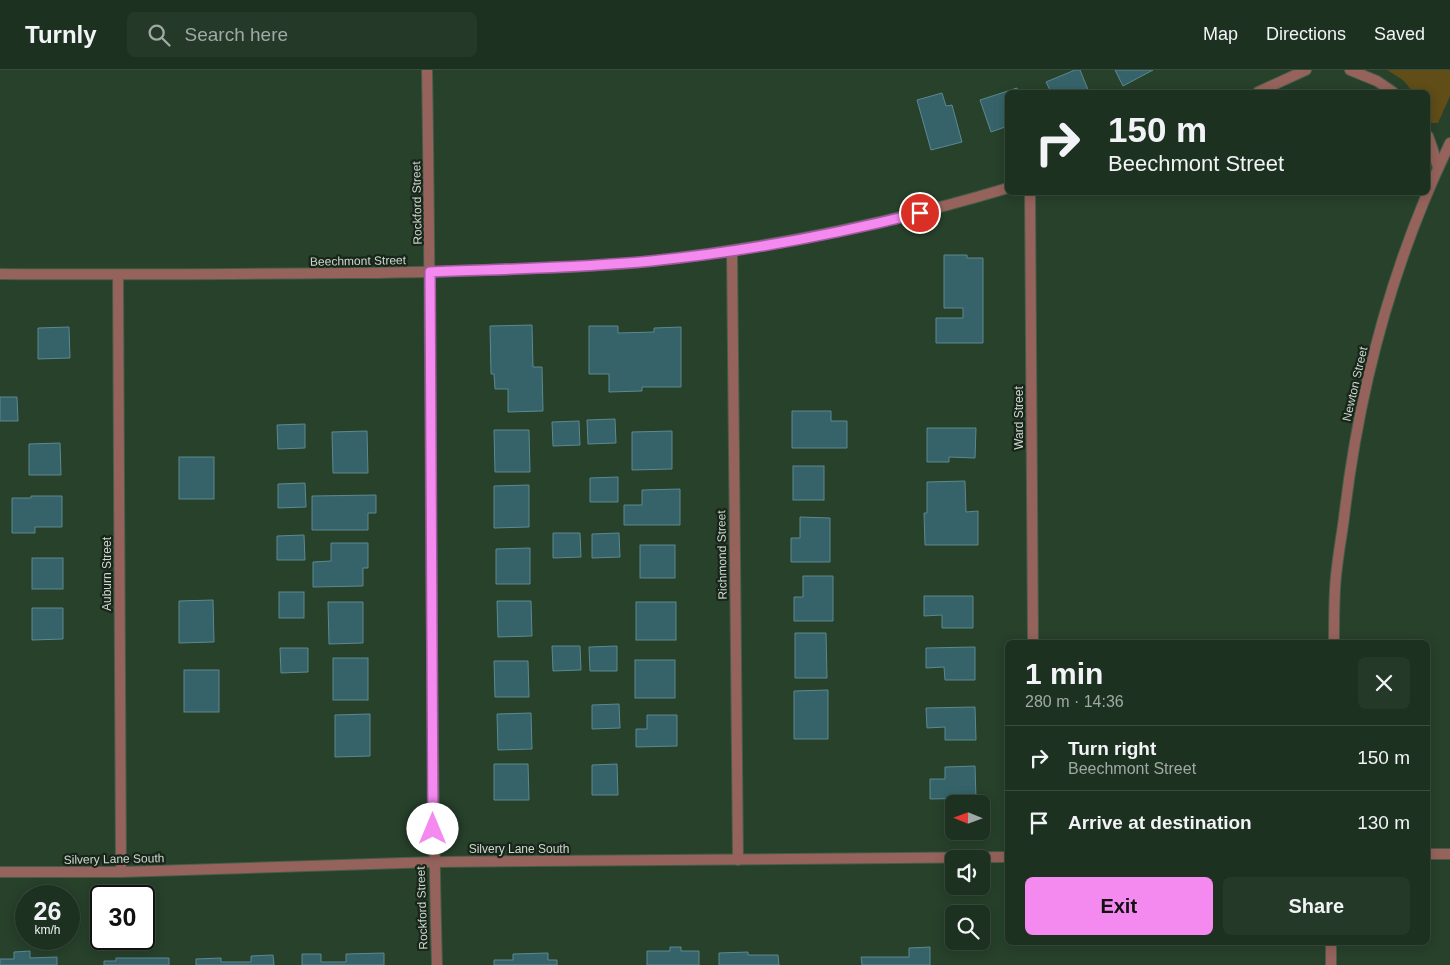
<!DOCTYPE html>
<html lang="en">
<head>
<meta charset="utf-8">
<style>
  body { margin:0; font-family:Helvetica,sans-serif; background:#253929; color:#f1f3f6; height:100vh; display:flex; flex-direction:column; font-size:19px; white-space:nowrap }
  * { box-sizing:border-box; margin:0 }
  p { font-size:16px; color:#a0a9a5 }
  .icon { flex:none; width:28px; height:28px; fill:none; stroke:currentColor; stroke-width:2; stroke-linecap:round; stroke-linejoin:round }
  .map { position:relative; flex:1; overflow:hidden }
  .sheet { position:absolute; left:1005px; top:570px; width:425px; height:305px; display:flex; flex-direction:column; background:#1d3120; border-radius:8px; box-shadow:0 2px 12px #0003,0 0 0 1px #3b4c3e }
  .sheet>* { flex:none }
  .banner { position:absolute; left:1005px; top:20px; width:425px; height:105px; border-radius:8px; box-shadow:0 2px 12px #0003,0 0 0 1px #3b4c3e; background:#1d3120; color:#f1f3f6; overflow:hidden }
  .needle { width:32px; rotate:271deg }
  .controls { position:absolute; left:945px; top:725px; display:grid; gap:10px }
  .controls a { display:grid; place-items:center; width:45px; height:45px; border-radius:8px; background:#1d3120; box-shadow:0 2px 12px #0003,0 0 0 1px #3b4c3e; font-size:25px }
  .speed { position:absolute; left:15px; top:815px; display:flex; gap:10px; font-size:25px; font-weight:700; text-align:center }
  .speed>* { display:grid; place-content:center; width:65px; height:65px; border-radius:50%; background:#1d3120; box-shadow:0 2px 12px #0003,0 0 0 1px #3b4c3e; line-height:1 }
  .speed small { font-size:12px; font-weight:400 }
  .speed .limit { border:2px solid #111; border-radius:8px; background:#fff; color:#111 }
  .pin { position:absolute; display:grid; place-items:center; width:42px; height:42px; color:#fff; margin:-21px; border:2px solid #fff; border-radius:50%; box-shadow:0 1px 5px #0007 }
  .me { position:absolute; width:55px; margin:-28px; rotate:0deg; stroke-linejoin:round; filter:drop-shadow(0 0 4px #0008) }
  .turn { display:flex; align-items:center; gap:18px; height:105px; padding:0 20px; font-size:22px }
  .turn .icon { width:65px; height:65px; stroke-width:2.5 }
  .turn b { display:block; font-size:35px; line-height:42px }
  .round { display:grid; place-items:center; flex:none; width:52px; height:52px; border-radius:8px; background:#253929 }
  .overview { display:flex; align-items:center; justify-content:space-between; height:85px; padding:0 20px }
  h1 { font-size:30px; font-weight:700; line-height:38px }
  .button { display:flex; gap:10px; margin-top:auto; padding:10px 20px }
  .button a { flex:1; height:58px; border-radius:8px; background:#f489f0; color:#111; font-size:20px; font-weight:700; line-height:58px; text-align:center }
  .button a+a { background:#253929; color:#f1f3f6 }
  ul { padding:0; list-style:none }
  li { display:flex; align-items:center; gap:15px; height:65px; padding:0 20px; border-top:1px solid #3b4c3e }
  li div { flex:1 }
  li b { display:block; font-size:19px }
  li em { font-style:normal }
  header { display:flex; align-items:center; gap:30px; box-sizing:border-box; height:70px; padding:0 25px; background:#1d3120; border-bottom:1px solid #3b4c3e }
  header strong { font-size:24px }
  nav { display:flex; gap:28px; margin-inline-start:auto; font-size:18px }
  .search { width:350px; height:45px; background:#253929; display:flex; align-items:center; gap:12px; box-sizing:border-box; padding:0 18px; border-radius:8px; color:#a0a9a5; font-size:19px }
  .map>svg:first-child { display:block }
  .green { fill:#604d17 }
  .building { fill:#36636a; stroke:#5c8990 }
  .lines { fill:none; stroke-linecap:round; stroke-linejoin:round }
  .minor-casing { stroke:#455d48; stroke-width:12 }
  .minor { stroke:#95635b; stroke-width:10 }
  .route-casing { stroke:#9f599c; stroke-width:12 }
  .route { stroke:#f489f0; stroke-width:9 }
  .labels { text-anchor:middle; dominant-baseline:central; stroke-width:4.5; stroke-linejoin:round; paint-order:stroke }
  .street-label { font-size:12px; fill:#cbdacc; stroke:#19251a }
</style>
</head>
<body>
<header>
<strong>Turnly</strong>
<div class="search"><svg class="icon" aria-label="search" viewBox="0 0 24 24"><circle cx="10" cy="10" r="6"/><path d="M15 15l6 6"/></svg>Search here</div>
<nav><a>Map</a><a>Directions</a><a>Saved</a></nav>
</header>
<div class="map">
<svg width="1450" height="895" viewBox="0 0 1450 895">
  <rect width="100%" height="100%" fill="#27412b"/>
  <polygon class="green" points="1387,0 1450,0 1450,26 1438,53 1431,53 1428,48 1428,22 1413,22 1403,10"/>
  <g class="building">
    <polygon points="1075,0 1080,0 1089,22 1051,22 1046,12"/>
    <polygon points="1115,0 1153,0 1123,16"/>
    <polygon points="1017,18 1018,22 1008,22 1008,56 991,62 980,30"/>
    <polygon points="942,23 946,36 952,35 962,72 931,80 917,30"/>
    <polygon points="944,185 967,185 967,188 983,188 983,273 936,273 936,248 963,248 963,238 944,238"/>
    <polygon points="532,255 533,297 542,297 543,341 508,342 508,319 495,319 494,304 491,304 490,256"/>
    <polygon points="589,256 618,256 618,263 654,262 654,258 681,257 681,317 642,317 642,321 609,322 609,304 589,304"/>
    <polygon points="69,257 70,288 38,289 38,258"/>
    <polygon points="0,327 17,327 18,351 0,351"/>
    <polygon points="792,341 831,341 831,351 847,351 847,378 792,378"/>
    <polygon points="615,349 616,373 588,374 587,350"/>
    <polygon points="579,351 580,375 553,376 552,352"/>
    <polygon points="305,354 305,378 278,379 277,355"/>
    <polygon points="927,358 976,358 975,388 949,387 949,392 927,392"/>
    <polygon points="494,360 529,360 530,402 495,402"/>
    <polygon points="367,361 368,403 333,403 332,362"/>
    <polygon points="672,361 672,399 632,400 632,362"/>
    <polygon points="60,373 61,405 29,405 29,374"/>
    <rect x="179" y="387" width="35" height="42"/>
    <rect x="793" y="396" width="31" height="34"/>
    <polygon points="618,407 618,432 590,432 590,408"/>
    <polygon points="965,411 966,442 978,441 978,475 925,475 924,443 927,443 927,412"/>
    <polygon points="305,413 306,437 278,438 278,414"/>
    <polygon points="529,415 529,457 494,458 494,416"/>
    <polygon points="680,419 680,455 624,455 624,435 642,435 642,420"/>
    <polygon points="376,425 376,443 368,443 368,460 312,460 312,426"/>
    <polygon points="31,426 62,426 62,457 35,457 35,463 12,463 12,428 31,428"/>
    <polygon points="800,447 830,448 830,492 791,492 791,468 800,468"/>
    <polygon points="553,463 580,463 581,487 553,488"/>
    <polygon points="619,463 620,487 592,488 592,464"/>
    <polygon points="304,465 305,490 277,490 277,466"/>
    <polygon points="331,473 368,473 368,498 363,498 363,516 313,517 313,492 331,491"/>
    <rect x="640" y="475" width="35" height="33"/>
    <polygon points="530,478 530,514 496,514 496,479"/>
    <rect x="32" y="488" width="31" height="31"/>
    <polygon points="803,506 833,506 833,551 794,551 794,527 803,527"/>
    <rect x="279" y="522" width="25" height="26"/>
    <polygon points="924,526 973,526 973,558 942,558 942,545 924,546"/>
    <polygon points="213,530 214,572 179,573 179,531"/>
    <polygon points="497,531 531,531 532,566 498,567"/>
    <polygon points="328,532 363,532 363,573 329,574"/>
    <rect x="636" y="532" width="40" height="38"/>
    <polygon points="32,538 63,538 63,569 32,570"/>
    <polygon points="795,563 826,563 827,608 795,608"/>
    <polygon points="552,576 580,576 581,600 553,601"/>
    <polygon points="617,576 617,601 590,601 589,577"/>
    <polygon points="975,577 975,610 945,610 944,597 926,598 926,578"/>
    <polygon points="280,578 308,578 308,602 281,603"/>
    <rect x="333" y="588" width="35" height="42"/>
    <rect x="635" y="590" width="40" height="38"/>
    <polygon points="494,591 528,591 529,627 495,627"/>
    <rect x="184" y="600" width="35" height="42"/>
    <polygon points="828,620 828,669 794,669 794,621"/>
    <polygon points="619,634 620,658 592,659 592,635"/>
    <polygon points="975,637 976,670 945,670 945,657 927,658 926,638"/>
    <polygon points="531,643 532,679 498,680 497,644"/>
    <polygon points="370,644 370,686 335,687 335,645"/>
    <polygon points="647,645 677,645 677,676 636,677 636,659 647,659"/>
    <polygon points="494,694 528,694 529,730 494,730"/>
    <polygon points="617,694 618,725 592,725 592,695"/>
    <polygon points="975,696 976,728 930,729 930,709 945,709 945,697"/>
    <polygon points="670,877 681,877 681,881 699,881 699,895 647,895 647,881 670,881"/>
    <polygon points="930,877 930,895 862,895 861,887 909,887 909,878"/>
    <polygon points="30,881 30,888 57,887 57,895 0,895 0,889 14,889 14,882"/>
    <polygon points="748,882 748,885 778,885 779,895 719,895 719,883"/>
    <polygon points="384,883 384,895 302,895 302,884 321,884 321,892 346,892 346,884"/>
    <polygon points="548,883 548,890 557,890 557,895 494,895 494,890 513,890 513,884"/>
    <polygon points="273,885 274,895 196,895 196,889 221,888 221,892 251,892 251,886"/>
    <polygon points="116,888 169,888 169,895 104,895 104,891 116,891"/>
  </g>
  <g class="lines">
    <g class="minor-casing">
      <g id="minor">
        <path d="M 427,0 C 432,298 429,597 437,895"/>
        <polyline points="1350,0 1377,11 1393,22"/>
        <polyline points="1258,22 1306,0"/>
        <polyline points="1428,66 1433,80 1438,98"/>
        <polyline points="1030,122 1033,572"/>
        <polyline points="732,181 738,790"/>
        <path d="M 0,204 C 116,205 231,204 347,203 C 405,203 463,201 521,199 C 565,197 609,196 653,191 C 773,177 891,153 1008,118"/>
        <polyline points="118,205 121,802"/>
        <path d="M 1334,572 C 1334,555 1334,537 1335,519 C 1336,496 1341,471 1344,448 C 1359,318 1393,191 1450,73"/>
        <polyline points="1428,784 1450,784"/>
        <polyline points="0,802 121,802 434,792 1008,787"/>
        <polyline points="1331,872 1331,895"/>
      </g>
    </g>
    <use href="#minor" class="minor"/>
  </g>
  <g class="lines">
    <g class="route-casing">
      <path id="route" d="M 433,759 L 430,202 C 504,199 578,198 651,191 C 741,182 832,165 920,143"/>
    </g>
    <use href="#route" class="route"/>
  </g>
  <g class="labels">
    <g class="street-label">
      <text transform="translate(417 133) rotate(-91)">Rockford Street</text>
      <text transform="translate(358 191) rotate(-1)">Beechmont Street</text>
      <text transform="translate(1355 314) rotate(-77)">Newton Street</text>
      <text transform="translate(1019 348) rotate(-90)">Ward Street</text>
      <text transform="translate(722 485) rotate(-91)">Richmond Street</text>
      <text transform="translate(107 504) rotate(-90)">Auburn Street</text>
      <text x="519" y="779">Silvery Lane South</text>
      <text transform="translate(114 789) rotate(-1)">Silvery Lane South</text>
      <text transform="translate(422 838) rotate(-92)">Rockford Street</text>
    </g>
  </g>
</svg>
<div class="controls">
<a><svg class="needle" viewBox="-14 -14 28 28"><path d="M0-13l5 13h-10z" fill="#e53935"/><path d="M0 13l5-13h-10z" fill="#a0a9a5"/></svg></a>
<a><svg class="icon" aria-label="sound" viewBox="0 0 24 24"><path d="M4 9h4l5-4v14l-5-4H4zM17 9q2 3 0 6"/></svg></a>
<a><svg class="icon" aria-label="search" viewBox="0 0 24 24"><circle cx="10" cy="10" r="6"/><path d="M15 15l6 6"/></svg></a>
</div>
<div class="speed"><div>26<small>km/h</small></div><div class="limit">30</div></div>
<div class="pin" style="left:920px;top:143px;background:#d93025"><svg class="icon" aria-label="arrive" viewBox="0 0 24 24"><path d="M6 21V4h12l-3 4 3 4H6"/></svg></div>
<svg class="me" style="left:433px;top:759px" viewBox="-20 -20 40 40"><circle r="19" fill="#fff"/><path d="M0-13L10 11 0 6-10 11z" fill="#f489f0"/></svg>
<div class="banner">
<div class="turn"><svg class="icon" aria-label="right" viewBox="0 0 24 24"><path d="M7 20v-9h11M14 6l5 5-5 5"/></svg><div><b>150 m</b>Beechmont Street</div></div>
</div>
<section class="sheet">
<div class="overview"><div><h1>1 min</h1><p>280 m · 14:36</p></div><a class="round"><svg class="icon" aria-label="close" viewBox="0 0 24 24"><path d="M6 6l12 12M18 6L6 18"/></svg></a></div>
<ul>
<li><svg class="icon" aria-label="right" viewBox="0 0 24 24"><path d="M7 20v-9h11M14 6l5 5-5 5"/></svg><div><b>Turn right</b><p>Beechmont Street</p></div><em>150 m</em></li>
<li><svg class="icon" aria-label="arrive" viewBox="0 0 24 24"><path d="M6 21V4h12l-3 4 3 4H6"/></svg><div><b>Arrive at destination</b></div><em>130 m</em></li>
</ul>
<div class="button"><a>Exit</a><a>Share</a></div>
</section>
</div>
</body>
</html>
